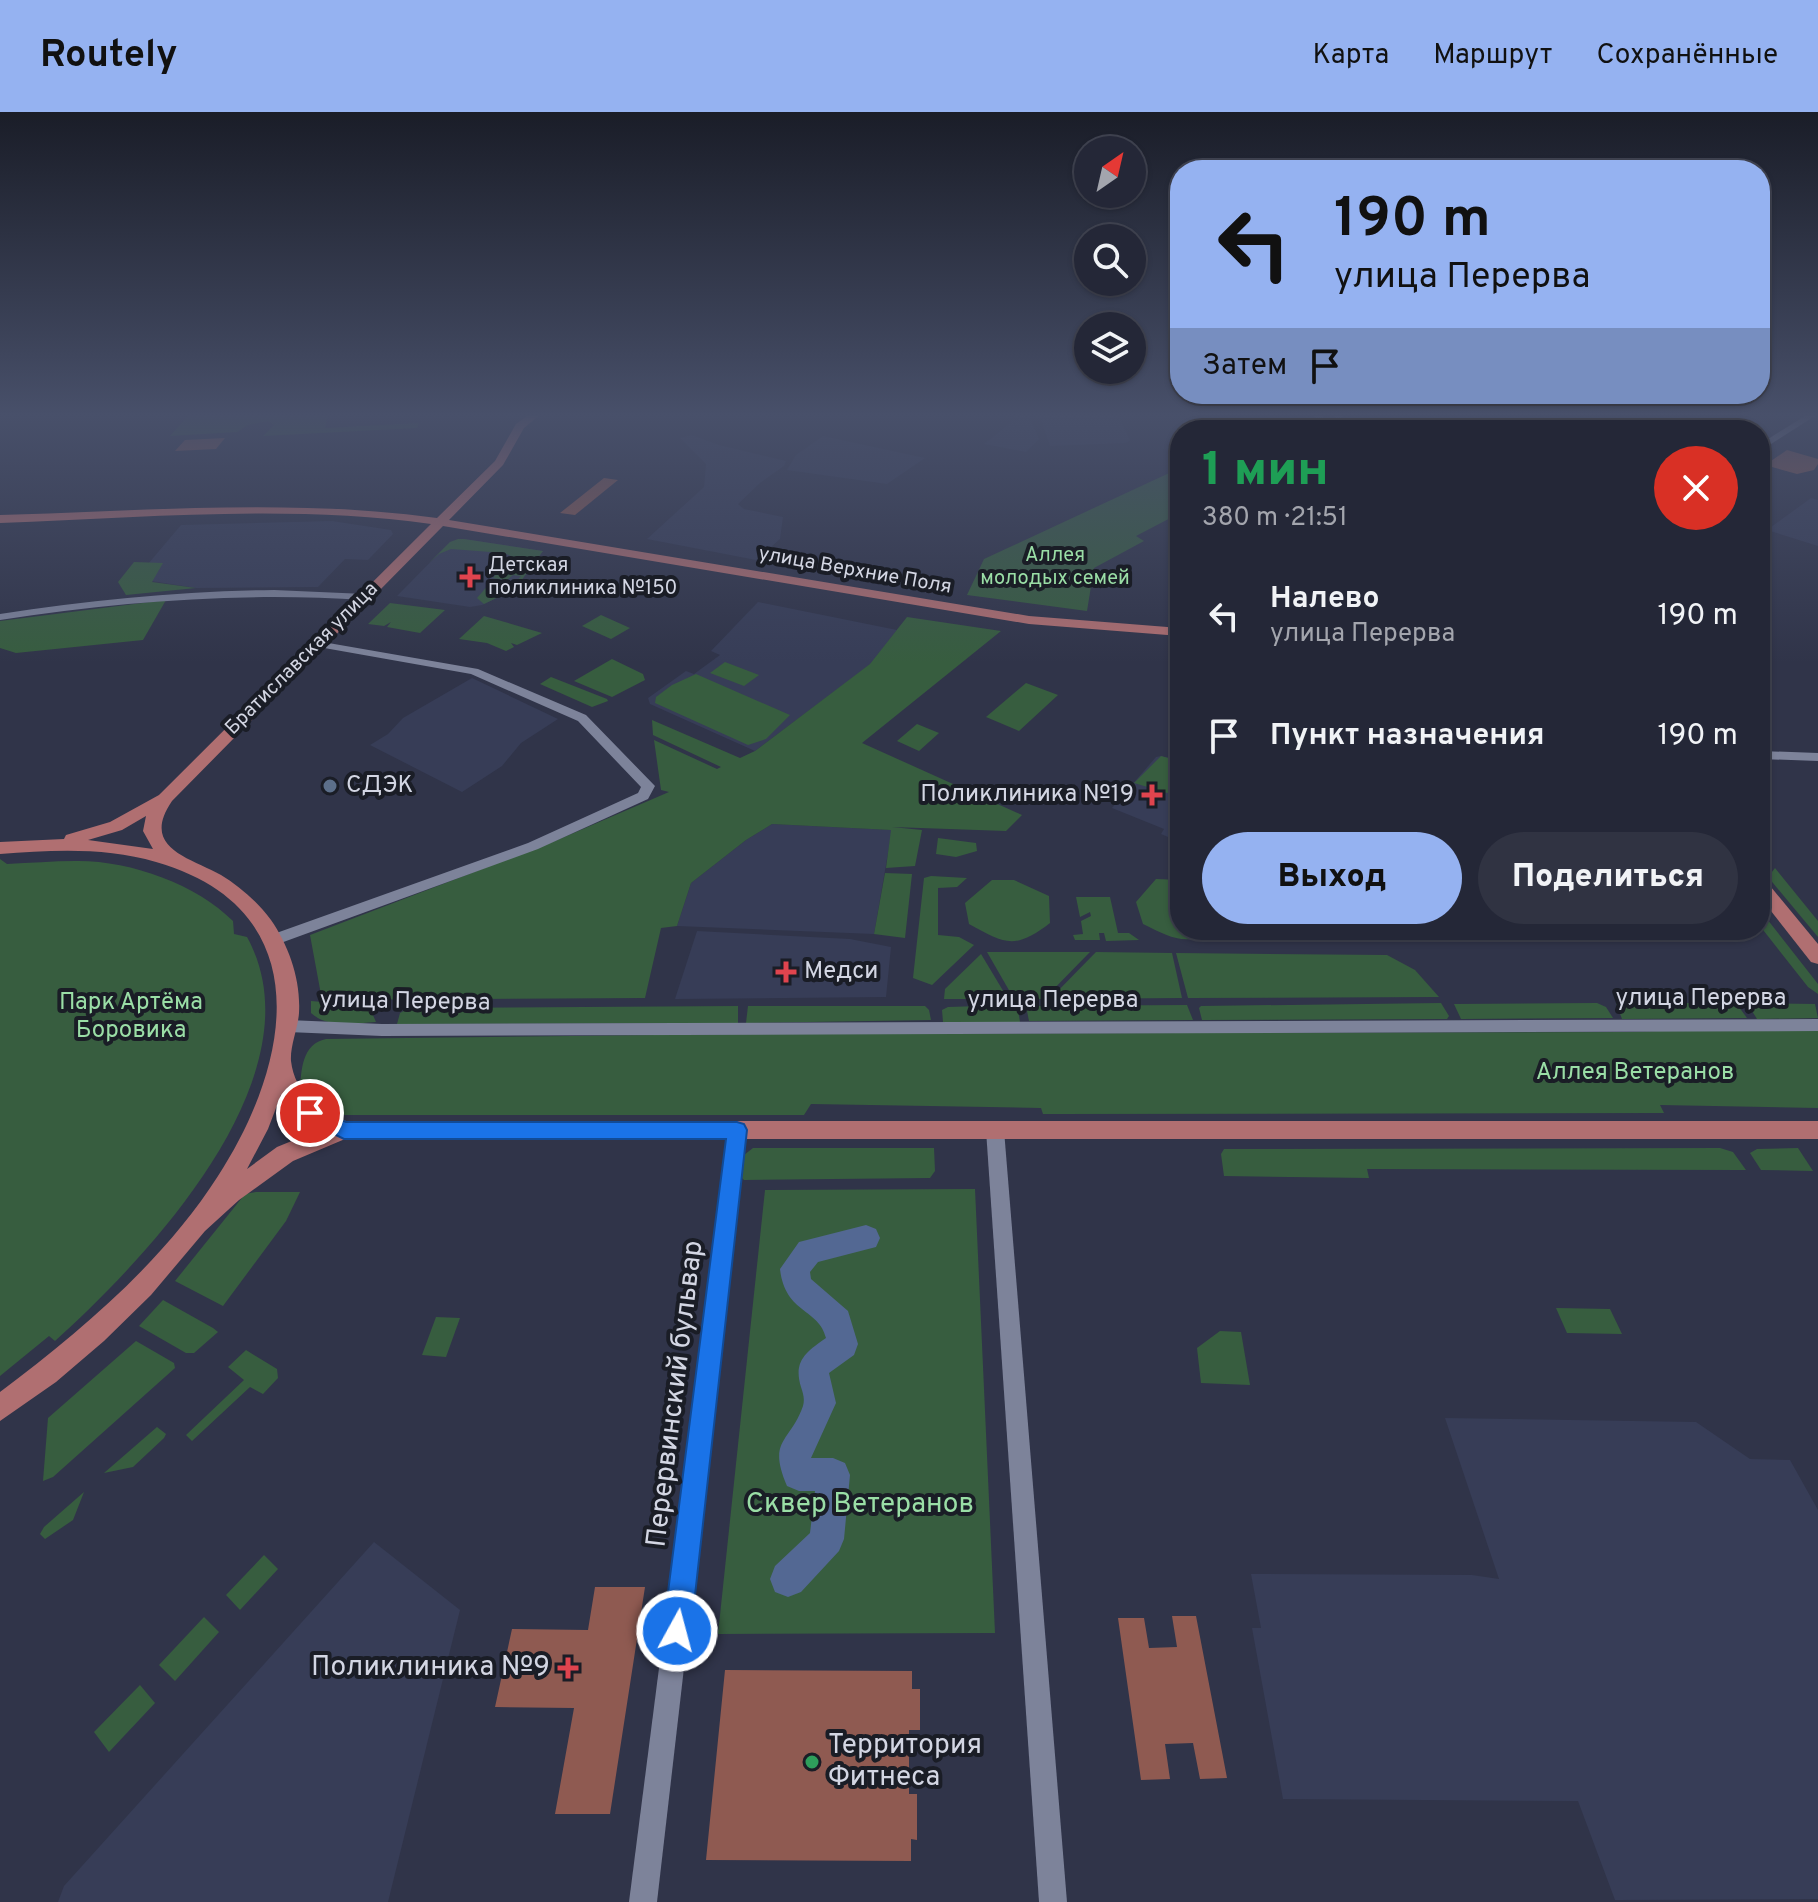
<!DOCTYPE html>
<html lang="ru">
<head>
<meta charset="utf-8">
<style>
  body { margin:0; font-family:Overpass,sans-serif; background:#303342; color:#f1f3f6; height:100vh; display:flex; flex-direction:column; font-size:30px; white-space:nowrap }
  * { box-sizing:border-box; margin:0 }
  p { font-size:26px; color:#a3a5ad }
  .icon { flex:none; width:44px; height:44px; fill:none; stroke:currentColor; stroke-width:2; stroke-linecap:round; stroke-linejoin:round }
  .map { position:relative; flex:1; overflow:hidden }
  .side { position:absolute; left:1170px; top:308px; width:600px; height:520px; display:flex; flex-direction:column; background:#242737; border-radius:32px; box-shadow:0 2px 6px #0004,0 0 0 2px #414452 }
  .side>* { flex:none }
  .hud { position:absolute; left:1170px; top:48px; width:600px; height:244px; border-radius:32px; box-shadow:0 2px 6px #0004,0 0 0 2px #414452; background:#95b2f1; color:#111; overflow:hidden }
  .needle { width:52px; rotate:34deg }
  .fabs { position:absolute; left:1074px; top:24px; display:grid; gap:16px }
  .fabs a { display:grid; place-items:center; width:72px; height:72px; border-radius:50%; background:#242737; box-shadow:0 2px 6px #0004,0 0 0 2px #414452; font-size:40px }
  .pin { position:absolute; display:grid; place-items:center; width:68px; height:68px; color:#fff; margin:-34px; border:4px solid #fff; border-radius:50%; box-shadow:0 2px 8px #0007 }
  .me { position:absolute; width:88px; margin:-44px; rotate:7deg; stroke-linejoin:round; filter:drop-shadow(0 0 6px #0008) }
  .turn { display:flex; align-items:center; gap:28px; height:168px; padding:0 32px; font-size:36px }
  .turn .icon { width:104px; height:104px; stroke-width:2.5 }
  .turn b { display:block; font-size:56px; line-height:68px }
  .then { display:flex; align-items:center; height:76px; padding:0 32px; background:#0003; gap:16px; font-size:30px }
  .round { display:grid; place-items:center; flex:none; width:84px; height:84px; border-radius:42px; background:#303342 }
  .summary { display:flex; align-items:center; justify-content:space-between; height:136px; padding:0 32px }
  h1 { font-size:48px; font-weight:800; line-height:60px; color:#1e9e55 }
  .cta { display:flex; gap:16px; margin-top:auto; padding:16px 32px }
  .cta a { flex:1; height:92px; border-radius:48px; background:#95b2f1; color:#111; font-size:32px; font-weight:800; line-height:92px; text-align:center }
  .cta a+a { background:#303342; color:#f1f3f6 }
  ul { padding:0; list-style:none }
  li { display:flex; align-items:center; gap:24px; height:120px; padding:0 32px }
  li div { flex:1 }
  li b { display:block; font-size:30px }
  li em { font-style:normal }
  header { display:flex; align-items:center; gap:48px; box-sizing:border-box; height:112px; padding:0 40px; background:#95b2f1; color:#111 }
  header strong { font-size:38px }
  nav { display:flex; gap:44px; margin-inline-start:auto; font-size:28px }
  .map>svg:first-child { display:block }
  .built { fill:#373d57 }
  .green { fill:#375d3f }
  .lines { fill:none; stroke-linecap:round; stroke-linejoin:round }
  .river { fill:#536893; fill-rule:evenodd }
  .building { fill:#8f5a51 }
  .minor { fill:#7d839a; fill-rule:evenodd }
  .major { fill:#b06f71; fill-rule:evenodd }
  .route { fill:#1a73e8; stroke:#114b97; stroke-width:2 }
  .health-dot { fill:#e0444e; stroke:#1a1d26; stroke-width:3 }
  .service-dot { fill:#5c6f8a; stroke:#1a1d26; stroke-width:3 }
  .leisure-dot { fill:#2e9e5b; stroke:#1a1d26; stroke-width:3 }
  .labels { text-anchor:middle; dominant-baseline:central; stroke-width:8; stroke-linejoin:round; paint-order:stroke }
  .far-park-label { font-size:20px; fill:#9adea6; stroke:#1a1d26 }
  .far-poi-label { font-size:20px; fill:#d3d6e3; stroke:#1a1d26; text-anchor:start }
  .far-street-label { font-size:20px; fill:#d3d6e3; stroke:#1a1d26 }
  .poi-label { font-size:24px; fill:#d3d6e3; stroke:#1a1d26; text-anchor:start }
  .street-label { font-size:24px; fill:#d3d6e3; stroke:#1a1d26 }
  .park-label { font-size:24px; fill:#9adea6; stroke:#1a1d26 }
  .near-street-label { font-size:28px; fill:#d3d6e3; stroke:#1a1d26 }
  .near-park-label { font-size:28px; fill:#9adea6; stroke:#1a1d26 }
  .near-poi-label { font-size:28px; fill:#d3d6e3; stroke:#1a1d26; text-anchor:end }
</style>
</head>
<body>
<header>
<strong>Routely</strong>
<nav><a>Карта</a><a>Маршрут</a><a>Сохранённые</a></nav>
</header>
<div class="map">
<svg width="1818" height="1790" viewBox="0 0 1818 1790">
  <rect width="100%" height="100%" fill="#303449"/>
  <g class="built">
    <polygon points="1013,301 1028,301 1039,327 1026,340 984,332 1016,306"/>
    <polygon points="1039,301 1117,301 1130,328 1126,331 1050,334"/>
    <polygon points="692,323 719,333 786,349 784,354 760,371 738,392 744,397 783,405 780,427 756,448 647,427 704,375 706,352 680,326"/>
    <polygon points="823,324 925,346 887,372 787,358 796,343"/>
    <polygon points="1811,386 1818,388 1818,434 1767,418"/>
    <polygon points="332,409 391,418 393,422 368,448 345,447 318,475 196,476 151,469 148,452 181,413"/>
    <polygon points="464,427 543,439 515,477 482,493 470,495 397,484 450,430"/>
    <polygon points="758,490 897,518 871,552 755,639 650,592 648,586 686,559 694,562 720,543 711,539"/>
    <polygon points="472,566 558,607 521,631 502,654 462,680 370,633 388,622 403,606"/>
    <polygon points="1161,644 1180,649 1180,730 1161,722 1164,717 1112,696 1156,645"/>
    <polygon points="772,712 892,718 874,822 677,814 691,771 746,728"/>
    <polygon points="697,819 850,827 891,835 886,885 675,887"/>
    <polygon points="1445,1306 1696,1310 1750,1347 1790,1348 1818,1398 1818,1787 1615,1788 1578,1689 1283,1687 1252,1516 1261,1516 1251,1462 1472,1463 1499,1467"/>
    <polygon points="374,1430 460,1498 388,1790 58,1790 64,1774"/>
  </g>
  <g class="green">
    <polygon points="209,301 328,301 325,316 419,311 417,316 263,324 274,313 268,309 248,313 237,320 170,324 187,305"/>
    <polygon points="1180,356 1180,401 1136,424 1144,429 1094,456 1087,499 967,483 984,447"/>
    <polygon points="458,427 464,427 543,439 515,477 484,492 477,486 490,471 515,471 521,464 513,463 507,468 493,466 501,457 520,457 527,450 509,448 511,444 504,441 451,437 439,442 429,451 450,430"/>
    <polygon points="134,450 163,451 152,470 196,476 126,483 118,470"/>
    <polygon points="166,488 143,528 16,541 0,536 0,509"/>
    <polygon points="390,491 445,498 420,521 387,515 391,510 384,514 368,512"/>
    <polygon points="601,503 630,516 611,527 582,514"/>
    <polygon points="484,504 542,521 517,533 511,531 514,535 506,539 487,531 459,527"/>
    <polygon points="907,505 1001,519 862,631 1022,703 1006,719 892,715 922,718 915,754 886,756 891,718 772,712 746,728 691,771 677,814 661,816 645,886 322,888 310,823 555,729 669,680 661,678 654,628 717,657 721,655 653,623 652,608 740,646 755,639 870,552"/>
    <polygon points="612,547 643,562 645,568 612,585 574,569"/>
    <polygon points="725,550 759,563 744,574 710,561"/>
    <polygon points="696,562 790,603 766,627 748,633 655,591 656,585 672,573"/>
    <polygon points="551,565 607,587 608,589 592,595 540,572"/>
    <polygon points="1026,571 1058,583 1019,619 986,605"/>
    <polygon points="917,612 939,621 919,639 897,629"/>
    <polygon points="1161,644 1180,649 1180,670 1171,682 1134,671"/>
    <polygon points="938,726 976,731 977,739 956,745 936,742"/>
    <path d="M 0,747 L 7,752 C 30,751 53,749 75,749 C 129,748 196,772 233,809 L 234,822 L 247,825 C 322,962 148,1145 55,1229 L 49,1224 L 0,1264 Z"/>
    <polygon points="1775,756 1818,809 1818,825 1768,765"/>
    <polygon points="885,761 912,762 905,826 874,822"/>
    <polygon points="931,764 967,766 957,775 938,776 938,823 959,825 974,833 932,873 913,866 924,766"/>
    <path d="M 1156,767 L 1180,768 L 1180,818 L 1215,818 C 1187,835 1171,826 1143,812 L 1136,790 Z"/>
    <path d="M 992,768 L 1014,768 L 1049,784 L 1050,811 C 1015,838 1005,832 969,812 L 965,791 Z"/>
    <polygon points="1076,785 1110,785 1118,821 1129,821 1139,828 1106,829 1104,821 1099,821 1100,828 1075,828 1073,823 1083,822 1081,809 1091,804 1090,800 1080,805"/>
    <polygon points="1760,798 1818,872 1818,882 1808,875 1760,814"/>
    <polygon points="987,840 1090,840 1044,887 1014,887"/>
    <polygon points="1096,840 1172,841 1182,886 1050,887"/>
    <polygon points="1176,841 1387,843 1415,858 1439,885 1188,886"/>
    <polygon points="981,842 1008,887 944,887 945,877"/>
    <path d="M 311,889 L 369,894 L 376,910 C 354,911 329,917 311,901 Z"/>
    <polygon points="1441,891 1449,904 1447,907 1202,908 1199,896 1201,894"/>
    <polygon points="1597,891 1606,895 1613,906 1461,907 1454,892"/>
    <polygon points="1616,891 1736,891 1747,906 1622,907"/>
    <polygon points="1747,891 1815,892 1818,906 1757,907"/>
    <polygon points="1012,893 1018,897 1020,910 943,910 942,898 948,895"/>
    <polygon points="1187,893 1193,908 1029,909 1027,899 1031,894"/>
    <polygon points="738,894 738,911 397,912 400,901 409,896"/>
    <polygon points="748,894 925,894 929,898 931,908 746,911"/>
    <path d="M 1818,914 L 1818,996 L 1660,993 L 1664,1001 L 1043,1002 L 1041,996 L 811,992 L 804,1003 L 338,1003 L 324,1001 L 300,979 C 301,958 302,932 326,927 L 742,922 L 1627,920 Z"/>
    <polygon points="753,1036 934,1036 935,1059 930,1066 744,1068 741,1065 744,1043"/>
    <polygon points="1720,1036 1733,1040 1746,1058 1367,1057 1369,1066 1224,1064 1221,1042 1224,1037"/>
    <polygon points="1798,1036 1813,1059 1761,1058 1750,1041 1757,1037"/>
    <polygon points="975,1077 995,1521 718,1522 765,1078"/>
    <polygon points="256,1080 300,1080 286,1109 223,1194 175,1169 245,1082"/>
    <polygon points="163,1188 213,1216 218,1220 194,1241 186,1241 139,1214"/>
    <polygon points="1556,1196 1610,1197 1622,1222 1567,1221"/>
    <polygon points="436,1205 460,1206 446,1245 422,1243"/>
    <polygon points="1220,1219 1241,1220 1250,1273 1201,1271 1197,1236"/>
    <polygon points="136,1229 174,1251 175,1256 53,1365 43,1369 48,1306"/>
    <polygon points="246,1238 277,1257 278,1266 263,1282 250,1275 192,1329 186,1323 244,1268 228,1255"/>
    <polygon points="157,1315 166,1322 164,1326 133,1355 104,1361"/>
    <polygon points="84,1380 73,1408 45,1427 40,1422 44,1415"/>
    <polygon points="264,1443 278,1457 240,1498 226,1483"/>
    <polygon points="204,1505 219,1520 175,1569 159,1553"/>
    <polygon points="140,1573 155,1591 109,1640 94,1620"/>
  </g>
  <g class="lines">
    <path class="river" d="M 866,1113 L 876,1117 L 880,1126 L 876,1135 L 818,1150 L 810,1160 L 811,1167 L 848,1199 L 858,1232 L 854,1243 L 829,1261 L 836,1291 L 811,1346 L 833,1346 L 845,1351 L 850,1363 L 844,1427 L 839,1439 L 801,1480 L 788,1485 L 775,1480 L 770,1467 L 775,1454 L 810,1421 L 815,1379 L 799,1379 L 787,1374 C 767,1327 790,1331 803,1294 C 805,1287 803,1281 801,1275 C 793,1249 806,1240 826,1226 C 819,1196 785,1202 780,1157 L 799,1130 Z"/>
  </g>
  <g class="building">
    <polygon points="225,326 216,337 175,339 185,328"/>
    <polygon points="1787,338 1818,347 1818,352 1814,358 1797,362 1765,353"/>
    <polygon points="604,366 618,368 575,403 560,401"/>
    <polygon points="595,1475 645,1475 610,1702 555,1702 574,1596 495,1595 512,1517 588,1518"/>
    <polygon points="1172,1504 1196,1504 1227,1666 1200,1667 1193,1631 1165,1632 1170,1667 1141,1668 1118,1506 1144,1506 1149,1536 1177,1535"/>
    <polygon points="725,1558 912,1559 912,1577 920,1577 920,1618 909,1618 909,1682 917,1682 917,1728 911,1727 911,1749 706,1748"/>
  </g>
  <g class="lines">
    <g class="minor">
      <polygon points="1312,301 1320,301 1331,317 1336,301 1344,301 1339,318 1324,318"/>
      <polygon points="1810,301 1818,302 1760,339 1760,332"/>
      <path d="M 274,478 L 365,482 L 370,485 L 365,488 C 242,480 122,489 0,508 L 0,502 C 91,488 181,479 274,478 Z"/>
      <polygon points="317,529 478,557 586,603 655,674 648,687 538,737 278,832 268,832 265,828 268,824 528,731 638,681 641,675 578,609 471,562 313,534 311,532"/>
      <polygon points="1760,639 1818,641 1818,649 1760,647"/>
      <polygon points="1818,907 1818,919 382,924 288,920 282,918 280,914 282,910 288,908 382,912"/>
      <polygon points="737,1011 743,1013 746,1018 657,1790 629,1790 728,1018 731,1013"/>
      <polygon points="995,1011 1001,1013 1004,1018 1067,1790 1039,1790 986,1018 989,1013"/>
    </g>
    <g class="major">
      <path d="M 531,301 L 542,301 L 524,316 L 503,353 L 449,408 L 1029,504 L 1180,516 L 1180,524 L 1029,512 L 443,414 L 172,689 C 140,736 189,745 221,763 C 239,774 258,790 271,808 C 289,834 301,868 299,901 C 298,916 290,934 291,949 C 295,982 318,996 346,1009 L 1818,1009 L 1818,1027 L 345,1027 L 293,1049 L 239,1088 L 205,1119 L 151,1183 L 104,1229 L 56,1270 L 0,1309 L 0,1280 C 81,1219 163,1150 218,1064 C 292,950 320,797 156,750 C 106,735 52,738 0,742 L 0,730 L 64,727 L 66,723 L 110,710 L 159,683 L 431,412 C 289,392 143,406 0,411 L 0,403 C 146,399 292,386 437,406 L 495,349 L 516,312 ZM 146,704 L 143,719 L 153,737 L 88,728 L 122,718 ZM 281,983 L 295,1002 L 321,1017 L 277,1035 L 247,1057 L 268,1017 Z"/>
      <polygon points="1760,767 1766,769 1818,832 1818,852 1811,850 1760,785"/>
    </g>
  </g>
  <linearGradient id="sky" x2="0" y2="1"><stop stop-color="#1a1d28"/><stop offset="0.55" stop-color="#48506a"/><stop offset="1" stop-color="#48506a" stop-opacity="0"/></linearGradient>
  <rect width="1818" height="551" fill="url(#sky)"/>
  <polygon class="route" points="310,993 346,1010 737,1010 744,1012 747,1018 691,1519 687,1528 677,1532 667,1528 663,1519 726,1027 344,1027 303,1007 300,1001 303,995"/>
  <g class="health-dot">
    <path d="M466 453h8v8h8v8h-8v8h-8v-8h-8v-8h8z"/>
    <path d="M1148 671h8v8h8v8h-8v8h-8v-8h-8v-8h8z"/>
    <path d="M782 848h8v8h8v8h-8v8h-8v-8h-8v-8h8z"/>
    <path d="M564 1544h8v8h8v8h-8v8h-8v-8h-8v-8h8z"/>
  </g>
  <circle class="service-dot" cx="330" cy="674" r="8"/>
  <circle class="leisure-dot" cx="812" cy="1650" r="8"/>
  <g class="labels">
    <g class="far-park-label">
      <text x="1055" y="444">Аллея<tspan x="1055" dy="23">молодых семей</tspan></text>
    </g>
    <g class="far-poi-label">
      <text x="488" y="454">Детская<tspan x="488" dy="23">поликлиника №150</tspan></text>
    </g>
    <g class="far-street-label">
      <text transform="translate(855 459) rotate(10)">улица Верхние Поля</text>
      <text transform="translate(302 547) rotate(-45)">Братиславская улица</text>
    </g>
    <g class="poi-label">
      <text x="346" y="674">СДЭК</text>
      <text x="1134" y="683" text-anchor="end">Поликлиника №19</text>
      <text x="804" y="860">Медси</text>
    </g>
    <g class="street-label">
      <text x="1701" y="887">улица Перерва</text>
      <text x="1053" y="889">улица Перерва</text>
      <text transform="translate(405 890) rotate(1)">улица Перерва</text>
    </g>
    <g class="park-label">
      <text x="131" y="891">Парк Артёма<tspan x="131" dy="28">Боровика</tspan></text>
      <text x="1635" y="961">Аллея Ветеранов</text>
    </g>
    <g class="near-street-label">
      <text transform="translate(676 1282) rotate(-83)">Перервинский бульвар</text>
    </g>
    <g class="near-park-label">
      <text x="860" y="1393">Сквер Ветеранов</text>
    </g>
    <g class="near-poi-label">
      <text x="550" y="1556">Поликлиника №9</text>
      <text x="828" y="1634" text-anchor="start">Территория<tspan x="828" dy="32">Фитнеса</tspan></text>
    </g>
  </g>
</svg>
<div class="fabs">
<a><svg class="needle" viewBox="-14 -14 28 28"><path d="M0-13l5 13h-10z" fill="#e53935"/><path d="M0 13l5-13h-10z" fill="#a3a5ad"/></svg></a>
<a><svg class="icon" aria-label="search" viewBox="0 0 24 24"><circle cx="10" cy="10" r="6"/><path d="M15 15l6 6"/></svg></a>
<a><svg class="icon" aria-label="layers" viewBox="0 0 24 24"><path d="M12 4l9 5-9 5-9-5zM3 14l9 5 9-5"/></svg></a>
</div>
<div class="pin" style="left:310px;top:1001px;background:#d93025"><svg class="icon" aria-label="arrive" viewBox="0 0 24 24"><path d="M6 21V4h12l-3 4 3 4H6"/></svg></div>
<svg class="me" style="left:677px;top:1519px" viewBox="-20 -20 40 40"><circle r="17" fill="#1a73e8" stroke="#fff" stroke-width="3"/><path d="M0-11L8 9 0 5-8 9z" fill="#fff"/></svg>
<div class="hud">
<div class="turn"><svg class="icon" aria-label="left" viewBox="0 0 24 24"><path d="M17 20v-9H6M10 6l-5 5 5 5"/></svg><div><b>190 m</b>улица Перерва</div></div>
<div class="then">Затем<svg class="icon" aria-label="arrive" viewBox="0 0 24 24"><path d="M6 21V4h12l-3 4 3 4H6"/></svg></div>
</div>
<section class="side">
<div class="summary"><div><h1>1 мин</h1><p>380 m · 21:51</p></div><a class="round" style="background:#d93025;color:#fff"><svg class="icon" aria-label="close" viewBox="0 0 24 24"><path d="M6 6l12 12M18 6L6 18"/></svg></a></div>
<ul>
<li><svg class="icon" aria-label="left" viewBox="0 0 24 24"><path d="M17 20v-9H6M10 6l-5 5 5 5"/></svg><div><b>Налево</b><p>улица Перерва</p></div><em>190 m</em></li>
<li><svg class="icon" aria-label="arrive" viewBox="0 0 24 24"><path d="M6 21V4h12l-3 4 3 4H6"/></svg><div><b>Пункт назначения</b></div><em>190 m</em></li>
</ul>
<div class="cta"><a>Выход</a><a>Поделиться</a></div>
</section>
</div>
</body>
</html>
